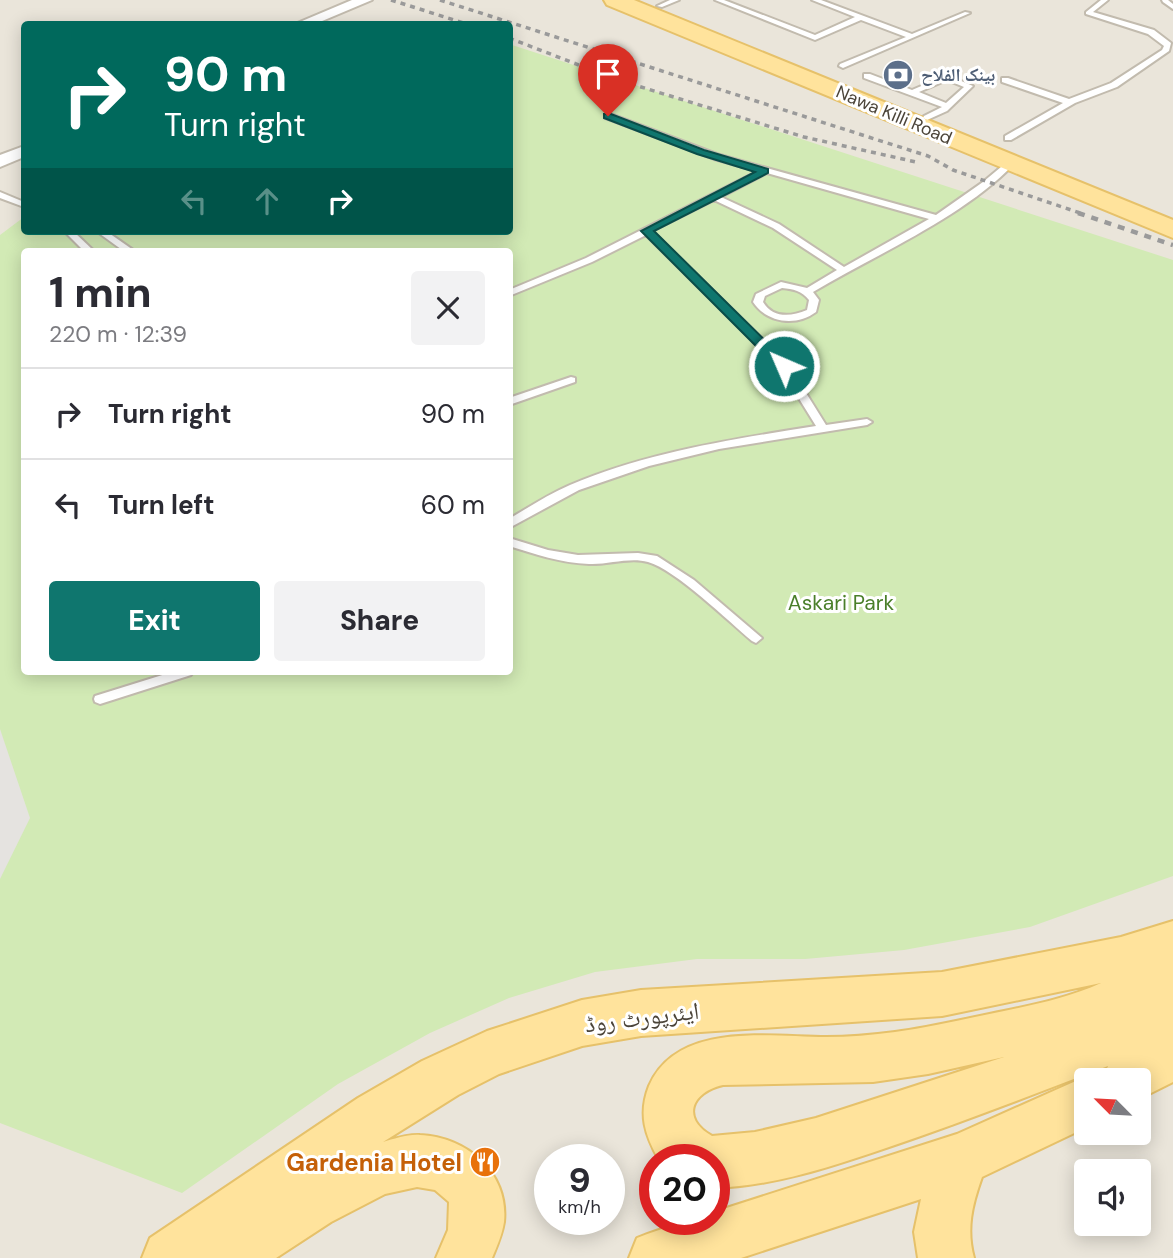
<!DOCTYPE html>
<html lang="en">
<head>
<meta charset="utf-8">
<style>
  body { margin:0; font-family:"DM Sans","Noto Naskh Arabic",sans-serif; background:#f2f2f3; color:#2b2b33; height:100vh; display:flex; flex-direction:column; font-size:26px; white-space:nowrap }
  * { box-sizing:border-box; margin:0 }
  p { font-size:23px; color:#7c7c81 }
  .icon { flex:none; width:38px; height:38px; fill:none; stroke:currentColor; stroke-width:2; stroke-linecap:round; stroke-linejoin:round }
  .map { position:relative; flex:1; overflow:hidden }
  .panel { position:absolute; left:21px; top:248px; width:492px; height:427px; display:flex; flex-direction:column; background:#fff; border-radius:7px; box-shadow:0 4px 18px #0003 }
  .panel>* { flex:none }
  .banner { position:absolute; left:21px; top:21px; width:492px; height:214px; border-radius:7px; box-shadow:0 4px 18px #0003; background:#00695c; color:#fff; overflow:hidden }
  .needle { width:46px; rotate:294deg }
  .fabs { position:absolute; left:1074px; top:1068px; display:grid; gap:14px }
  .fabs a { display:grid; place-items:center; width:77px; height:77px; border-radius:7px; background:#fff; box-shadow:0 4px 18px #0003; font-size:35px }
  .speed { position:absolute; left:534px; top:1144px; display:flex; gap:14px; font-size:35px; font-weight:700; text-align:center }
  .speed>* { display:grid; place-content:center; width:91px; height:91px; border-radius:50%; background:#fff; box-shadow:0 4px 18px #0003; line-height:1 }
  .speed small { font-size:18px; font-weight:400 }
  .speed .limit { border:10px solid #d22; background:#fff; color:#111 }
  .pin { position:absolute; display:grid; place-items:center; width:60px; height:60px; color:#fff; margin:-72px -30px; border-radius:50% 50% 50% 0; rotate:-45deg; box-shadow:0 0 7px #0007 }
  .pin .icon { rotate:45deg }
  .me { position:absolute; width:77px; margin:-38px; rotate:315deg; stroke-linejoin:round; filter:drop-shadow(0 0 5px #0008) }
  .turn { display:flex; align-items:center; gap:24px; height:147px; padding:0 28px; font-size:32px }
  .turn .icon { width:91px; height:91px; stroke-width:2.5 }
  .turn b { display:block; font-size:49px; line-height:60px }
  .lanes { display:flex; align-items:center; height:66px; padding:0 28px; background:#0003; justify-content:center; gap:35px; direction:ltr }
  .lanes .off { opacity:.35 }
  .round { display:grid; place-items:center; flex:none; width:74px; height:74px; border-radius:7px; background:#f2f2f3 }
  .summary { display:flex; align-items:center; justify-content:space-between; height:119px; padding:0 28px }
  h1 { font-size:42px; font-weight:800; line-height:52px }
  .action { display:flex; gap:14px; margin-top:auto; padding:14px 28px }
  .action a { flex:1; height:80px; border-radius:7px; background:#0f766e; color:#fff; font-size:28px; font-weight:800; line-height:80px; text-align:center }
  .action a+a { background:#f2f2f3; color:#2b2b33 }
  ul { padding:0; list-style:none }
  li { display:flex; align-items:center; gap:21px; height:91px; padding:0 28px; border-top:2px solid #e1e1e2 }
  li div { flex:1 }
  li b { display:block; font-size:26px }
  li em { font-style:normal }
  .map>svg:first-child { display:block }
  .residential { fill:#eae5da; fill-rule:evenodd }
  .green { fill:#d2eab5; fill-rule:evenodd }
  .parking { fill:#e5e3e0 }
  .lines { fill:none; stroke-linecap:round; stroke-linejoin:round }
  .lane-casing { stroke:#c2bbae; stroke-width:4 }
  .street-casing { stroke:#c2bbae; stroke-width:4 }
  .primary-casing { stroke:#e6c16a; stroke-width:4 }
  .lane { fill:#fff; fill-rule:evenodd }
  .street { fill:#fff; fill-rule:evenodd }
  .primary { fill:#ffe39c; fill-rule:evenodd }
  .rail-far1 { stroke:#9a9a9a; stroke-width:3.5; stroke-dasharray:5 5; stroke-linecap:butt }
  .rail { stroke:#9a9a9a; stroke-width:4.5; stroke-dasharray:7 7; stroke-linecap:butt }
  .route { fill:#0f766e; stroke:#0a4d48; stroke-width:2 }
  .labels { text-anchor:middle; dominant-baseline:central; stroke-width:6; stroke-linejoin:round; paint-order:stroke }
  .far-service-label { font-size:18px; font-weight:bold; fill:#4e5e75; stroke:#fff; text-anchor:start }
  .far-street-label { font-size:18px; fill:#4b4439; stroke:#fff }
  .park-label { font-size:21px; fill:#4a7f2a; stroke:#fff }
  .near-street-label { font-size:24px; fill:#4b4439; stroke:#fff }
  .near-food-label { font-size:24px; font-weight:bold; fill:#c56008; stroke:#fff; text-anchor:end }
</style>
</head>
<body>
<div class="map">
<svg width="1173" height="1258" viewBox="0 0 1173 1258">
  <rect width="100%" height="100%" fill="#f6f3ec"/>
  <path class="residential" d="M 0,0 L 1173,0 L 1173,1258 L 0,1258 ZM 24,24 L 509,24 L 509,231 L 24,231 ZM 24,252 L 509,252 L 509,672 L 24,672 ZM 1087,1080 L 1139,1080 L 1139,1132 L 1087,1132 ZM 550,1160 L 609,1160 L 609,1220 L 550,1220 ZM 654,1160 L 714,1160 L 714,1220 L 654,1220 ZM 1087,1171 L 1139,1171 L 1139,1223 L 1087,1223 Z"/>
  <path class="green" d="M 509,44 L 1173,260 L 1173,876 L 1030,927 L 904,950 L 805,959 L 697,959 L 595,972 L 509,998 L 430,1033 L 338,1084 L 182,1193 L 0,1123 L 0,235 L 24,217 L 24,231 L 509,231 ZM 24,252 L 509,252 L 509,672 L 24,672 Z"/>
  <polygon class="parking" points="0,729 30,818 0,879"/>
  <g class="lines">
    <g class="lane-casing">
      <g id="lane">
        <polygon points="670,0 679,0 662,7 657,6"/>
        <polygon points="715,0 724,0 815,35 855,17 812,0 821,0 912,34 965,12 970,13 843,68 839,66 840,64 906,37 861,20 815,40"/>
        <polygon points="1101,0 1108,0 1093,12 1154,30 1171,43 1169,51 1117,87 1075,103 1011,140 1005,140 1005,136 1063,103 1002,82 1002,78 1008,78 1069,99 1111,83 1162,50 1164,46 1148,34 1086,14 1086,12"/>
        <polygon points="1162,0 1168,0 1173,4 1173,9 1163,2"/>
        <path d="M 864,74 L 870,74 L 912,90 L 947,75 L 973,86 L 947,111 L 927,120 L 923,118 L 924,116 L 942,107 L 864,78 ZM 947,80 L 964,87 L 946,103 L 919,92 Z"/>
        <path d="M 605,114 L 611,114 L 720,155 L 936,215 L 983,182 L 1007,162 L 1014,164 C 962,218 877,254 813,292 L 819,300 L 816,312 C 796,327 767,323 753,302 L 756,294 L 781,282 L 807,288 L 837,270 L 773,228 L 714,200 L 652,231 L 788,364 L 826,425 L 867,419 L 872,422 L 867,425 L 719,449 L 649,466 L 579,490 L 509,528 L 509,519 C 529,507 549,494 570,485 C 648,452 733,439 816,426 L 780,368 L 646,235 L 592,262 L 509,296 L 509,290 L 586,258 L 758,171 L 714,159 L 605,118 ZM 767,173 L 929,219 L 844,267 L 779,224 L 721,197 ZM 782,288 C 793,289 802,291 809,300 L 807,310 C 790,317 773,318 763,302 L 765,296 Z"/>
        <polygon points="0,192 24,202 24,207 0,198"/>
        <polygon points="64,231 73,231 95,252 85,252"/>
        <polygon points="96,231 106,231 136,252 125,252"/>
        <polygon points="571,377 575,378 575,382 509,405 509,398"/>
        <path d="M 509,538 L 548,550 L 578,555 L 638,553 L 657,556 L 694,580 L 762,638 L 756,643 L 752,641 C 728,621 676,570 648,562 C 629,557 608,565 589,564 C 561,563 535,554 509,546 Z"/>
        <polygon points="172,672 193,672 191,675 100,704 95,702 94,699 95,696"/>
      </g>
    </g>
    <g class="street-casing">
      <g id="street">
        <polygon points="352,0 372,0 315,24 295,24"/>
        <polygon points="24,146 24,157 0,167 0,155"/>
      </g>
    </g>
    <g class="primary-casing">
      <g id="primary">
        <polygon points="604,0 634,0 1173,220 1173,238 607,5"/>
        <path d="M 1173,921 L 1173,1082 L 1139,1099 L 1139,1080 L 1102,1080 L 1108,1066 C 1034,1094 961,1123 886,1148 C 830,1167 774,1186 714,1188 L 714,1160 L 659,1160 C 645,1135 638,1114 649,1086 C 677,1021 770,1037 826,1037 C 849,1037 872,1035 895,1032 C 932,1027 968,1018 1004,1011 C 1038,1004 1070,997 1101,983 L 942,1016 L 641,1036 L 582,1046 L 499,1074 L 458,1095 L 383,1142 C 394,1139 408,1134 420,1135 C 466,1137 509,1172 504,1222 C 502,1235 497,1246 492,1258 L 436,1258 L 448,1230 L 449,1202 L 435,1190 L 417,1187 L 385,1194 L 331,1222 L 276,1258 L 142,1258 L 150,1238 L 358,1098 L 422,1061 L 487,1031 L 582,1000 L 641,990 L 942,972 L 1121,937 ZM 1004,1057 L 816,1118 L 755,1132 L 712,1136 C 680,1118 692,1092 723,1085 L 873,1082 L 928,1074 Z"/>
        <path d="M 1087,1076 L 1096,1080 L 1087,1080 L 1087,1127 L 982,1177 C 972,1205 966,1229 974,1258 L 918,1258 L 914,1232 L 921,1199 L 741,1258 L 629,1258 L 637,1238 C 663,1228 686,1220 714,1220 L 714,1212 L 957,1134 Z"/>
      </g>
    </g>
    <use href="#lane" class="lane"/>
    <use href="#street" class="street"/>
    <use href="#primary" class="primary"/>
    <g class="rail-far1">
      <polyline points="391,0 467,24"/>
      <polyline points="440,0 928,156 953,170 1083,214"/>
      <polyline points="509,38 615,79 804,137 916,162"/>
    </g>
    <polyline class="rail" points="1078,213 1173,245"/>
  </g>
  <polygon class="route" points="604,114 611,114 704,150 768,169 768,173 654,231 788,363 788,369 779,369 641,231 755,172 697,154 604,118"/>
  <defs>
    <g id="bank-disc" transform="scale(1.575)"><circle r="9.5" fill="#5c6f8a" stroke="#fff"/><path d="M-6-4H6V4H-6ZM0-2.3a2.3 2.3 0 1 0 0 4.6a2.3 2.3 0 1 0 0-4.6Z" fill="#fff"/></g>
    <g id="restaurant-disc" transform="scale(1.575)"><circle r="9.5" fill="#e8710a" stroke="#fff"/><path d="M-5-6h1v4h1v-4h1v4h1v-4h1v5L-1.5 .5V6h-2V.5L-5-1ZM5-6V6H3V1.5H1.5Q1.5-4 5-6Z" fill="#fff"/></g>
  </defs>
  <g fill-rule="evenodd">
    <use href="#bank-disc" x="898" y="75"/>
    <use href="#restaurant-disc" x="485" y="1162"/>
  </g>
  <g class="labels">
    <g class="far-service-label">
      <text x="921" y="75">بینک الفلاح</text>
    </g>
    <g class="far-street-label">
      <text transform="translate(894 115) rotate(23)">Nawa Killi Road</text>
    </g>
    <g class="park-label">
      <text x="841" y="603">Askari Park</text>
    </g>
    <g class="near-street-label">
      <text transform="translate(642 1017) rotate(-7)">ایئرپورٹ روڈ</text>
    </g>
    <g class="near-food-label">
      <text x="462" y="1162">Gardenia Hotel</text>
    </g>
  </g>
</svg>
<div class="fabs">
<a><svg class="needle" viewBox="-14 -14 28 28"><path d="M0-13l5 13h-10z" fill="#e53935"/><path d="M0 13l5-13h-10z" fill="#7c7c81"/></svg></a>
<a><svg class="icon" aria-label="sound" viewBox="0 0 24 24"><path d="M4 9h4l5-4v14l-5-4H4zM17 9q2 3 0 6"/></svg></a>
</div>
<div class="speed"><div>9<small>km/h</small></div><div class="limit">20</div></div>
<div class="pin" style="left:608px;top:116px;background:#d93025"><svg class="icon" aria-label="arrive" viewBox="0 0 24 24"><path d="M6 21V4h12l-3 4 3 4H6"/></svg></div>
<svg class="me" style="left:784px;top:366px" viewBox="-20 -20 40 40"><circle r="17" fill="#0f766e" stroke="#fff" stroke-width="3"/><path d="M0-11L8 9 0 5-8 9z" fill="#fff"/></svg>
<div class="banner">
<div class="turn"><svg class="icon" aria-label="right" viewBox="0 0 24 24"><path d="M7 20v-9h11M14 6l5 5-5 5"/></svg><div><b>90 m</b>Turn right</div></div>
<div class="lanes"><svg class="icon off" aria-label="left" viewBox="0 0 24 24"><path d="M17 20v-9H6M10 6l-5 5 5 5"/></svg><svg class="icon off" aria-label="ahead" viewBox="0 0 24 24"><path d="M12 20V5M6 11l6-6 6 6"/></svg><svg class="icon" aria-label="right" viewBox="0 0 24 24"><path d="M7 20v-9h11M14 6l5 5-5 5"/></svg></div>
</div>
<section class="panel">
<div class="summary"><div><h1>1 min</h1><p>220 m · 12:39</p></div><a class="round"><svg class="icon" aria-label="close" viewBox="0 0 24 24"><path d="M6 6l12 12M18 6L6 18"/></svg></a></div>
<ul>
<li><svg class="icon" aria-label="right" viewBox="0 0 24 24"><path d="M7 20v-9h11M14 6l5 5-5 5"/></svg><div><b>Turn right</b></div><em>90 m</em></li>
<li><svg class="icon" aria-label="left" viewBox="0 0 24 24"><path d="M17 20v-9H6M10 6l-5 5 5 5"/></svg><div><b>Turn left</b></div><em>60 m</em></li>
</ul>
<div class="action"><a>Exit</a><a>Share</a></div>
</section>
</div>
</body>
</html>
